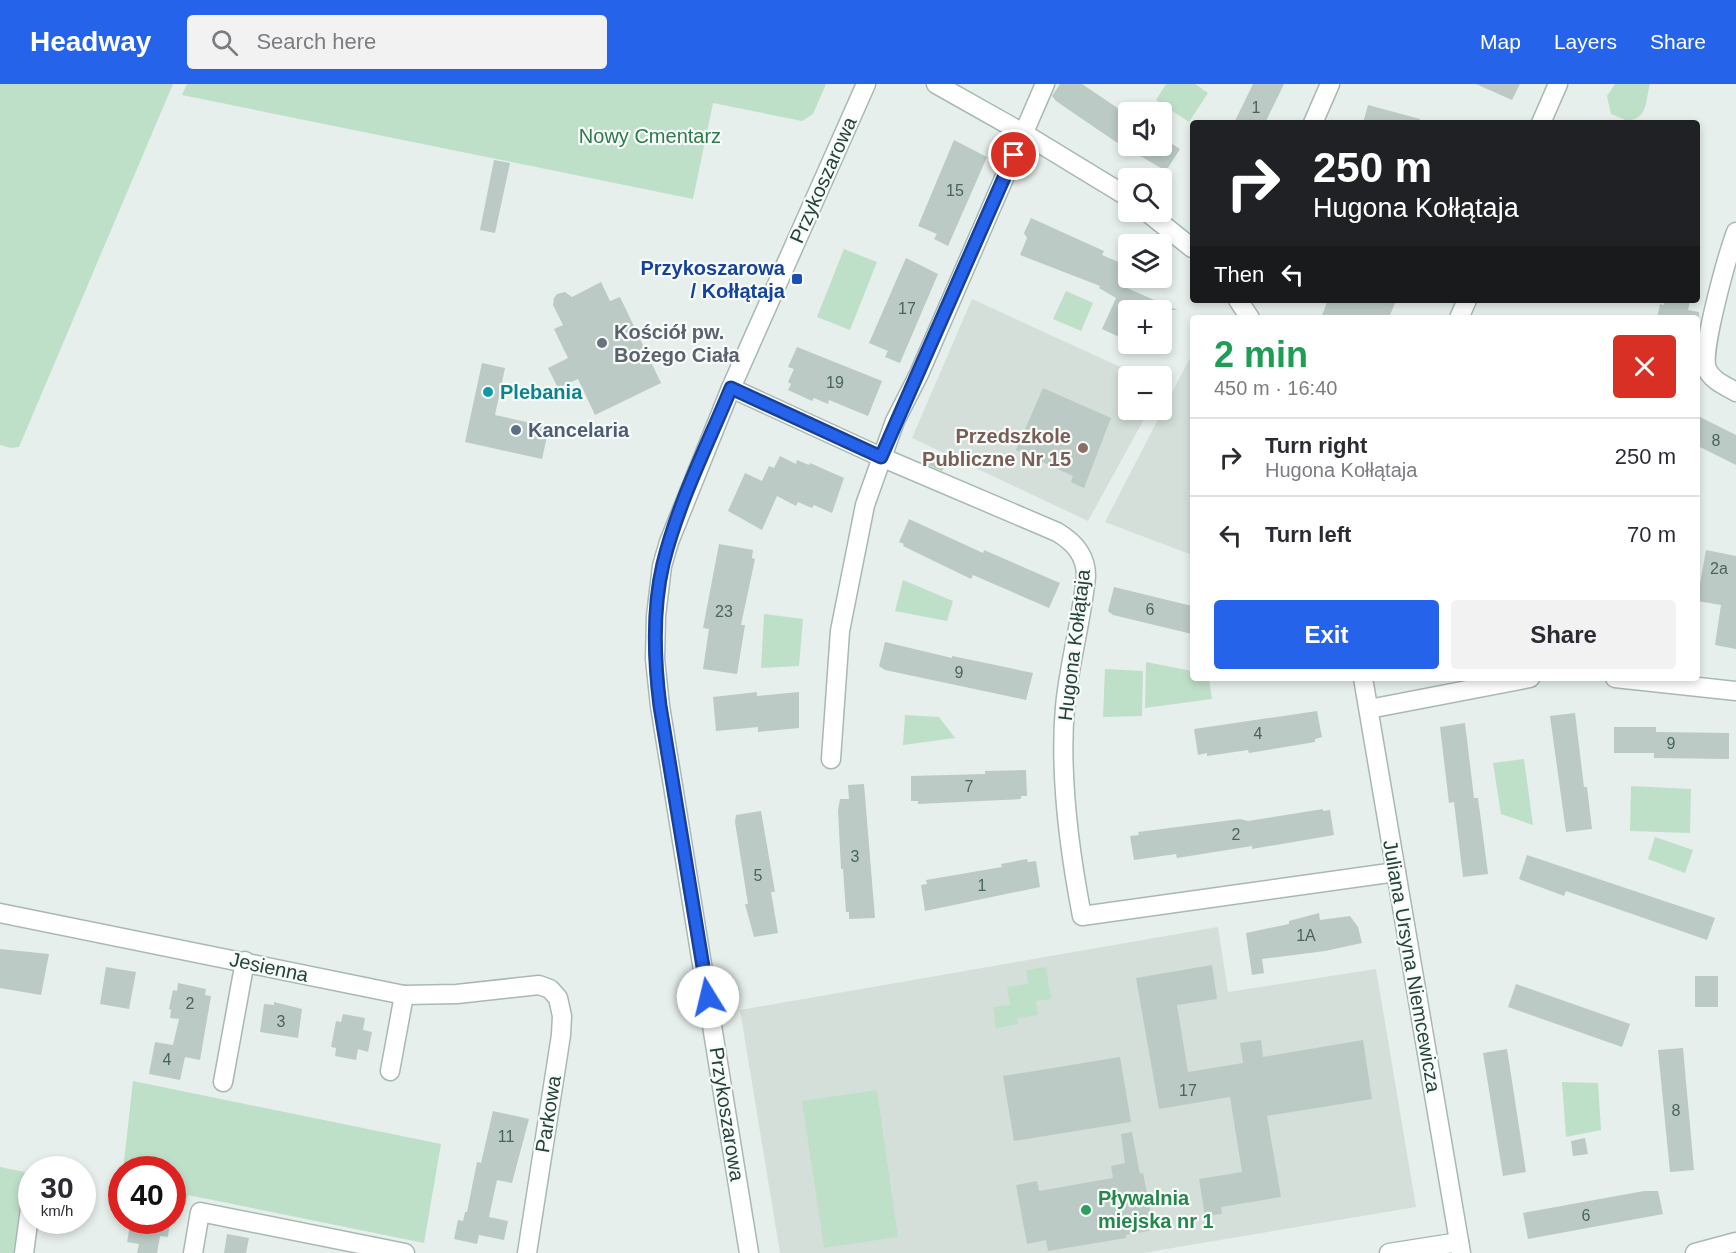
<!DOCTYPE html>
<html lang="en">
<head>
<meta charset="utf-8">
<style>
  body { margin:0; font-family:Arial,sans-serif; background:#f2f2f3; color:#2b2b33; height:100vh; display:flex; flex-direction:column; font-size:22px; white-space:nowrap }
  * { box-sizing:border-box; margin:0 }
  p { font-size:20px; color:#7c7c81 }
  .icon { flex:none; width:33px; height:33px; fill:none; stroke:currentColor; stroke-width:2; stroke-linecap:round; stroke-linejoin:round }
  .map { position:relative; flex:1; overflow:hidden }
  .sheet { position:absolute; left:1190px; top:231px; width:510px; height:366px; display:flex; flex-direction:column; background:#fff; border-radius:6px; box-shadow:0 3px 9px #0003 }
  .sheet>* { flex:none }
  .guide { position:absolute; left:1190px; top:36px; width:510px; height:183px; border-radius:6px; box-shadow:0 3px 9px #0003; background:#202124; color:#fff; overflow:hidden }
  .controls { position:absolute; left:1118px; top:18px; display:grid; gap:12px }
  .controls a { display:grid; place-items:center; width:54px; height:54px; border-radius:6px; background:#fff; box-shadow:0 3px 9px #0003; font-size:30px }
  .speed { position:absolute; left:18px; top:1072px; display:flex; gap:12px; font-size:30px; font-weight:700; text-align:center }
  .speed>* { display:grid; place-content:center; width:78px; height:78px; border-radius:50%; background:#fff; box-shadow:0 3px 9px #0003; line-height:1 }
  .speed small { font-size:15px; font-weight:400 }
  .speed .limit { border:9px solid #d22; background:#fff; color:#111 }
  .pin { position:absolute; display:grid; place-items:center; width:51px; height:51px; color:#fff; margin:-26px; border:3px solid #fff; border-radius:50%; box-shadow:0 2px 6px #0007 }
  .me { position:absolute; width:66px; margin:-33px; rotate:351deg; stroke-linejoin:round; filter:drop-shadow(0 0 4px #0008) }
  .turn { display:flex; align-items:center; gap:21px; height:126px; padding:0 24px; font-size:27px }
  .turn .icon { width:78px; height:78px; stroke-width:2.5 }
  .turn b { display:block; font-size:42px; line-height:51px }
  .then { display:flex; align-items:center; height:57px; padding:0 24px; background:#0003; gap:12px; font-size:22px }
  .round { display:grid; place-items:center; flex:none; width:63px; height:63px; border-radius:6px; background:#f2f2f3 }
  .head { display:flex; align-items:center; justify-content:space-between; height:102px; padding:0 24px }
  h1 { font-size:36px; font-weight:800; line-height:45px; color:#1e9e55 }
  .button { display:flex; gap:12px; margin-top:auto; padding:12px 24px }
  .button a { flex:1; height:69px; border-radius:6px; background:#2563eb; color:#fff; font-size:24px; font-weight:800; line-height:69px; text-align:center }
  .button a+a { background:#f2f2f3; color:#2b2b33 }
  ul { padding:0; list-style:none }
  li { display:flex; align-items:center; gap:18px; height:78px; padding:0 24px; border-top:2px solid #e1e1e2 }
  li div { flex:1 }
  li b { display:block; font-size:22px }
  li em { font-style:normal }
  header { display:flex; align-items:center; gap:36px; box-sizing:border-box; height:84px; padding:0 30px; background:#2563eb; color:#fff }
  header strong { font-size:28px }
  nav { display:flex; gap:33px; margin-inline-start:auto; font-size:21px }
  .search { width:420px; height:54px; background:#f2f2f3; display:flex; align-items:center; gap:15px; box-sizing:border-box; padding:0 21px; border-radius:6px; color:#7c7c81; font-size:22px }
  .map>svg:first-child { display:block }
  .built { fill:#d4dfda }
  .green { fill:#bfe0c8 }
  .building { fill:#bbcac4 }
  .lines { fill:none; stroke-linecap:round; stroke-linejoin:round }
  .minor-casing { stroke:#a8b8b2; stroke-width:21 }
  .tertiary-casing { stroke:#a8b8b2; stroke-width:21 }
  .minor { stroke:#fff; stroke-width:18 }
  .tertiary { stroke:#fff; stroke-width:18 }
  .route-casing { stroke:#184099; stroke-width:15 }
  .route { stroke:#2563eb; stroke-width:10 }
  .transit-dot { fill:#1a4fb4; stroke:#f7fbf9; stroke-width:2 }
  .worship-dot { fill:#6b7280; stroke:#f7fbf9; stroke-width:2 }
  .culture-dot { fill:#0f9aa8; stroke:#f7fbf9; stroke-width:2 }
  .service-dot { fill:#5c6f8a; stroke:#f7fbf9; stroke-width:2 }
  .education-dot { fill:#8d6e63; stroke:#f7fbf9; stroke-width:2 }
  .leisure-dot { fill:#2e9e5b; stroke:#f7fbf9; stroke-width:2 }
  .labels { text-anchor:middle; dominant-baseline:central; stroke-width:4.5; stroke-linejoin:round; paint-order:stroke }
  .number-label { font-size:16px; fill:#4a645c }
  .park-label { font-size:20px; fill:#2d7a4b; stroke:#f7fbf9 }
  .street-label { font-size:20px; fill:#24423a; stroke:#f7fbf9 }
  .transit-label { font-size:20px; font-weight:bold; fill:#164399; stroke:#f7fbf9; text-anchor:end }
  .worship-label { font-size:20px; font-weight:bold; fill:#5b616d; stroke:#f7fbf9; text-anchor:start }
  .culture-label { font-size:20px; font-weight:bold; fill:#0d838f; stroke:#f7fbf9; text-anchor:start }
  .service-label { font-size:20px; font-weight:bold; fill:#4e5e75; stroke:#f7fbf9; text-anchor:start }
  .education-label { font-size:20px; font-weight:bold; fill:#785e54; stroke:#f7fbf9; text-anchor:end }
  .leisure-label { font-size:20px; font-weight:bold; fill:#27864d; stroke:#f7fbf9; text-anchor:start }
</style>
</head>
<body>
<header>
<strong>Headway</strong>
<div class="search"><svg class="icon" aria-label="search" viewBox="0 0 24 24"><circle cx="10" cy="10" r="6"/><path d="M15 15l6 6"/></svg>Search here</div>
<nav><a>Map</a><a>Layers</a><a>Share</a></nav>
</header>
<div class="map">
<svg width="1736" height="1169" viewBox="0 0 1736 1169">
  <rect width="100%" height="100%" fill="#e6efeb"/>
  <g class="built">
    <polygon points="972,215 1140,292 1128,292 1128,326 1149,326 1088,437 912,354"/>
    <polygon points="1192,270 1192,471 1105,438"/>
    <polygon points="1218,843 1228,908 1376,885 1416,1123 1143,1169 780,1169 740,926"/>
  </g>
  <g class="green">
    <polygon points="0,0 173,0 19,363 11,364 0,361"/>
    <polygon points="187,0 826,0 813,30 802,37 713,19 693,115 182,11"/>
    <polygon points="1166,0 1195,0 1208,9 1189,38 1156,16"/>
    <path d="M 1615,0 L 1650,0 C 1645,17 1649,33 1628,37 L 1611,30 L 1607,12 Z"/>
    <polygon points="844,165 877,178 850,246 817,233"/>
    <polygon points="1066,207 1093,219 1081,247 1053,235"/>
    <polygon points="903,496 953,517 947,537 895,527"/>
    <polygon points="764,530 803,535 799,582 761,584"/>
    <polygon points="1146,578 1192,587 1192,594 1209,594 1212,615 1145,624"/>
    <polygon points="1105,585 1143,587 1142,632 1103,633"/>
    <polygon points="905,631 939,633 955,654 903,661"/>
    <polygon points="1524,675 1533,741 1501,730 1493,679"/>
    <polygon points="1631,702 1691,705 1690,749 1630,747"/>
    <polygon points="1655,753 1693,766 1685,789 1648,775"/>
    <polygon points="1046,883 1051,915 1036,917 1038,931 1017,934 1018,940 996,944 993,923 1010,921 1007,903 1028,900 1026,886"/>
    <polygon points="133,997 441,1060 424,1159 188,1111 186,1121 173,1118 172,1086 123,1086"/>
    <polygon points="1562,998 1598,999 1601,1046 1566,1053"/>
    <polygon points="877,1006 898,1153 824,1164 802,1017"/>
    <polygon points="0,1083 25,1088 15,1169 0,1169"/>
  </g>
  <g class="building">
    <polygon points="1060,0 1082,0 1128,31 1128,62 1161,62 1161,53 1180,65 1166,87 1113,56 1056,17 1052,12"/>
    <polygon points="1253,0 1284,0 1265,39 1234,39"/>
    <polygon points="1476,0 1520,0 1512,16"/>
    <polygon points="1368,21 1420,35 1419,39 1363,39"/>
    <polygon points="954,56 987,73 948,162 934,155 937,150 918,142"/>
    <polygon points="494,76 510,79 495,149 480,146"/>
    <polygon points="1031,134 1104,167 1102,171 1128,182 1128,194 1132,194 1127,204 1177,226 1128,226 1128,257 1102,245 1116,214 1099,204 1100,202 1020,171 1027,154 1024,149"/>
    <polygon points="906,174 938,190 900,279 885,273 888,267 869,259"/>
    <polygon points="601,198 610,217 620,213 661,299 595,331 578,295 558,304 548,284 568,274 554,245 563,241 553,221 554,214 557,210 565,208 572,213"/>
    <polygon points="1328,216 1396,216 1389,234 1321,234"/>
    <polygon points="1665,216 1690,216 1688,226 1699,228 1699,234 1657,234 1660,220 1664,221"/>
    <polygon points="797,263 882,297 868,332 829,316 828,320 814,314 812,317 788,306 791,300 788,298 794,285 788,283"/>
    <polygon points="482,279 505,284 495,331 549,343 542,375 465,358"/>
    <polygon points="1043,304 1111,334 1084,404 1071,398 1073,392 1016,366"/>
    <polygon points="1696,331 1736,351 1736,381 1696,361"/>
    <polygon points="934,370 947,376 942,387 928,381"/>
    <polygon points="780,372 796,380 797,376 809,381 810,379 844,394 832,429 814,421 812,424 798,418 796,422 777,412 762,446 728,427 745,389 762,397 769,382 774,384"/>
    <polygon points="909,435 983,469 984,466 1060,499 1049,524 973,491 971,495 903,462 904,460 899,458"/>
    <polygon points="719,460 753,466 752,474 755,475 741,541 745,541 737,590 703,585 709,545 703,544"/>
    <polygon points="1706,466 1736,472 1736,565 1715,561 1721,521 1697,517"/>
    <polygon points="1114,503 1192,522 1192,550 1113,531 1108,527"/>
    <polygon points="885,558 952,574 952,572 1033,589 1026,616 885,586 879,582"/>
    <polygon points="757,608 757,612 799,608 799,644 758,648 758,643 716,647 713,613"/>
    <polygon points="1317,627 1322,653 1315,655 1315,658 1249,669 1248,666 1207,672 1207,669 1198,671 1194,645"/>
    <polygon points="1575,629 1584,703 1587,703 1592,745 1566,748 1550,632"/>
    <polygon points="1465,639 1474,714 1478,714 1488,790 1463,793 1454,718 1449,719 1440,643"/>
    <polygon points="1614,643 1656,643 1656,648 1729,649 1729,675 1654,674 1654,669 1614,669"/>
    <polygon points="1026,686 1027,712 1021,712 1021,715 918,720 918,717 911,717 911,692 985,690 985,687"/>
    <polygon points="864,700 875,834 849,835 849,828 846,828 843,785 841,785 838,726 840,715 849,715 848,701"/>
    <polygon points="1323,725 1323,727 1330,726 1334,751 1252,765 1252,762 1177,774 1176,770 1134,776 1130,752 1139,751 1138,748 1240,735 1248,737"/>
    <polygon points="761,727 775,808 771,808 778,849 754,853 745,820 748,820 735,738 736,731"/>
    <polygon points="1527,771 1715,834 1707,856 1566,807 1564,812 1519,795"/>
    <polygon points="1027,775 1028,778 1036,777 1040,803 925,827 921,801 927,800 926,796 1002,783 1001,780"/>
    <polygon points="1319,829 1320,836 1350,832 1358,843 1362,859 1325,867 1262,875 1264,889 1252,891 1246,849 1289,840 1289,837"/>
    <polygon points="0,865 49,870 41,911 0,904"/>
    <polygon points="1212,881 1217,915 1177,921 1188,988 1243,979 1240,959 1261,956 1263,973 1363,956 1372,1015 1267,1032 1281,1113 1221,1123 1222,1130 1205,1132 1199,1095 1242,1088 1230,1013 1159,1025 1136,894"/>
    <polygon points="106,883 136,888 129,925 100,920"/>
    <rect x="1695" y="892" width="23" height="31"/>
    <polygon points="178,899 206,905 205,911 211,912 200,976 185,973 180,996 149,990 155,958 173,961 179,935 170,934 171,926 169,925 173,906 177,907"/>
    <polygon points="1516,900 1630,940 1622,963 1508,923"/>
    <polygon points="274,918 302,925 298,954 260,948 264,920 274,921"/>
    <polygon points="343,930 365,934 363,946 372,948 368,968 358,965 356,976 335,972 336,964 331,963 336,937 341,938"/>
    <polygon points="1683,964 1694,1086 1670,1088 1658,966"/>
    <polygon points="1507,965 1526,1088 1503,1092 1483,969"/>
    <polygon points="1120,973 1131,1038 1014,1057 1003,992"/>
    <polygon points="493,1027 529,1035 512,1099 497,1096 489,1133 508,1137 504,1156 479,1151 477,1160 454,1155 458,1136 463,1137 465,1128 467,1128 477,1078 481,1079"/>
    <polygon points="1132,1048 1140,1090 1143,1089 1154,1146 1126,1151 1126,1154 1048,1167 1046,1156 1027,1160 1016,1101 1037,1097 1039,1107 1113,1094 1111,1082 1125,1079 1121,1050"/>
    <polygon points="1585,1054 1588,1070 1573,1072 1571,1057"/>
    <polygon points="1644,1107 1658,1107 1663,1130 1528,1155 1523,1129"/>
    <polygon points="147,1137 170,1137 168,1153 160,1152 157,1169 137,1169 139,1160 127,1158 130,1141 141,1143 141,1139 146,1140"/>
    <polygon points="227,1150 249,1154 246,1169 224,1169"/>
  </g>
  <g class="lines">
    <g class="minor-casing">
      <g id="minor">
        <polyline points="936,0 1023,49 1128,113"/>
        <polyline points="1313,39 1330,0"/>
        <polyline points="1541,39 1558,0"/>
        <polyline points="1147,128 1192,164"/>
        <path d="M 1736,148 C 1728,170 1700,267 1707,285 C 1712,297 1726,302 1736,308"/>
        <polyline points="1238,216 1250,234"/>
        <polyline points="1459,234 1467,216"/>
        <path d="M 731,304 L 881,373 L 1057,448 C 1074,458 1086,471 1086,492 C 1082,536 1069,579 1065,623 C 1059,692 1069,765 1082,832 L 1396,788"/>
        <polyline points="1363,594 1461,1169"/>
        <polyline points="1615,594 1736,607"/>
        <polyline points="1369,625 1530,594"/>
        <polyline points="831,675 840,547 865,421 895,337 919,290 1045,0"/>
        <polyline points="0,829 404,911 457,910 539,901 550,905 558,914 562,932 561,951 527,1169"/>
        <polyline points="390,987 404,911"/>
        <polyline points="223,998 245,877"/>
        <polyline points="24,1169 32,1110"/>
        <polyline points="193,1169 200,1128 405,1169"/>
        <polyline points="1389,1169 1459,1158"/>
        <polyline points="1695,1169 1736,1158"/>
      </g>
    </g>
    <g class="tertiary-casing">
      <polyline id="tertiary" points="749,1169 660,622 655,575 656,532 662,482 669,458 731,304 866,0"/>
    </g>
    <use href="#minor" class="minor"/>
    <use href="#tertiary" class="tertiary"/>
  </g>
  <g class="lines">
    <g class="route-casing">
      <path id="route" d="M 708,913 L 660,622 C 654,575 652,527 663,480 C 678,419 707,362 731,304 L 881,373 L 1014,71"/>
    </g>
    <use href="#route" class="route"/>
  </g>
  <rect class="transit-dot" x="791" y="189" width="12" height="12" rx="3"/>
  <circle class="worship-dot" cx="602" cy="259" r="6"/>
  <circle class="culture-dot" cx="488" cy="308" r="6"/>
  <circle class="service-dot" cx="516" cy="346" r="6"/>
  <circle class="education-dot" cx="1083" cy="364" r="6"/>
  <circle class="leisure-dot" cx="1086" cy="1126" r="6"/>
  <g class="labels">
    <g class="number-label">
      <text x="1256" y="23">1</text>
      <text x="955" y="106">15</text>
      <text x="907" y="224">17</text>
      <text x="835" y="298">19</text>
      <text x="1716" y="356">8</text>
      <text x="1719" y="484">2a</text>
      <text x="1150" y="525">6</text>
      <text x="724" y="527">23</text>
      <text x="959" y="588">9</text>
      <text x="1258" y="649">4</text>
      <text x="1671" y="659">9</text>
      <text x="969" y="702">7</text>
      <text x="1236" y="750">2</text>
      <text x="855" y="772">3</text>
      <text x="758" y="791">5</text>
      <text x="982" y="801">1</text>
      <text x="1306" y="851">1A</text>
      <text x="190" y="919">2</text>
      <text x="281" y="937">3</text>
      <text x="167" y="975">4</text>
      <text x="1188" y="1006">17</text>
      <text x="1676" y="1026">8</text>
      <text x="506" y="1052">11</text>
      <text x="1586" y="1131">6</text>
    </g>
    <g class="park-label">
      <text x="650" y="52">Nowy Cmentarz</text>
    </g>
    <g class="street-label">
      <text transform="translate(823 96) rotate(-66)">Przykoszarowa</text>
      <text transform="translate(1074 561) rotate(-83)">Hugona Kołłątaja</text>
      <text transform="translate(1412 882) rotate(80)">Juliana Ursyna Niemcewicza</text>
      <text transform="translate(269 883) rotate(12)">Jesienna</text>
      <text transform="translate(548 1030) rotate(-81)">Parkowa</text>
      <text transform="translate(727 1030) rotate(81)">Przykoszarowa</text>
    </g>
    <g class="transit-label">
      <text x="785" y="184">Przykoszarowa<tspan x="785" dy="23">/ Kołłątaja</tspan></text>
    </g>
    <g class="worship-label">
      <text x="614" y="248">Kościół pw.<tspan x="614" dy="23">Bożego Ciała</tspan></text>
    </g>
    <g class="culture-label">
      <text x="500" y="308">Plebania</text>
    </g>
    <g class="service-label">
      <text x="528" y="346">Kancelaria</text>
    </g>
    <g class="education-label">
      <text x="1071" y="352">Przedszkole<tspan x="1071" dy="23">Publiczne Nr 15</tspan></text>
    </g>
    <g class="leisure-label">
      <text x="1098" y="1114">Pływalnia<tspan x="1098" dy="23">miejska nr 1</tspan></text>
    </g>
  </g>
</svg>
<div class="controls">
<a><svg class="icon" aria-label="sound" viewBox="0 0 24 24"><path d="M4 9h4l5-4v14l-5-4H4zM17 9q2 3 0 6"/></svg></a>
<a><svg class="icon" aria-label="search" viewBox="0 0 24 24"><circle cx="10" cy="10" r="6"/><path d="M15 15l6 6"/></svg></a>
<a><svg class="icon" aria-label="layers" viewBox="0 0 24 24"><path d="M12 4l9 5-9 5-9-5zM3 14l9 5 9-5"/></svg></a>
<a>+</a>
<a>−</a>
</div>
<div class="speed"><div>30<small>km/h</small></div><div class="limit">40</div></div>
<div class="pin" style="left:1014px;top:71px;background:#d93025"><svg class="icon" aria-label="arrive" viewBox="0 0 24 24"><path d="M6 21V4h12l-3 4 3 4H6"/></svg></div>
<svg class="me" style="left:708px;top:913px" viewBox="-20 -20 40 40"><circle r="19" fill="#fff"/><path d="M0-13L10 11 0 6-10 11z" fill="#2563eb"/></svg>
<div class="guide">
<div class="turn"><svg class="icon" aria-label="right" viewBox="0 0 24 24"><path d="M7 20v-9h11M14 6l5 5-5 5"/></svg><div><b>250 m</b>Hugona Kołłątaja</div></div>
<div class="then">Then<svg class="icon" aria-label="left" viewBox="0 0 24 24"><path d="M17 20v-9H6M10 6l-5 5 5 5"/></svg></div>
</div>
<section class="sheet">
<div class="head"><div><h1>2 min</h1><p>450 m · 16:40</p></div><a class="round" style="background:#d93025;color:#fff"><svg class="icon" aria-label="close" viewBox="0 0 24 24"><path d="M6 6l12 12M18 6L6 18"/></svg></a></div>
<ul>
<li><svg class="icon" aria-label="right" viewBox="0 0 24 24"><path d="M7 20v-9h11M14 6l5 5-5 5"/></svg><div><b>Turn right</b><p>Hugona Kołłątaja</p></div><em>250 m</em></li>
<li><svg class="icon" aria-label="left" viewBox="0 0 24 24"><path d="M17 20v-9H6M10 6l-5 5 5 5"/></svg><div><b>Turn left</b></div><em>70 m</em></li>
</ul>
<div class="button"><a>Exit</a><a>Share</a></div>
</section>
</div>
</body>
</html>
